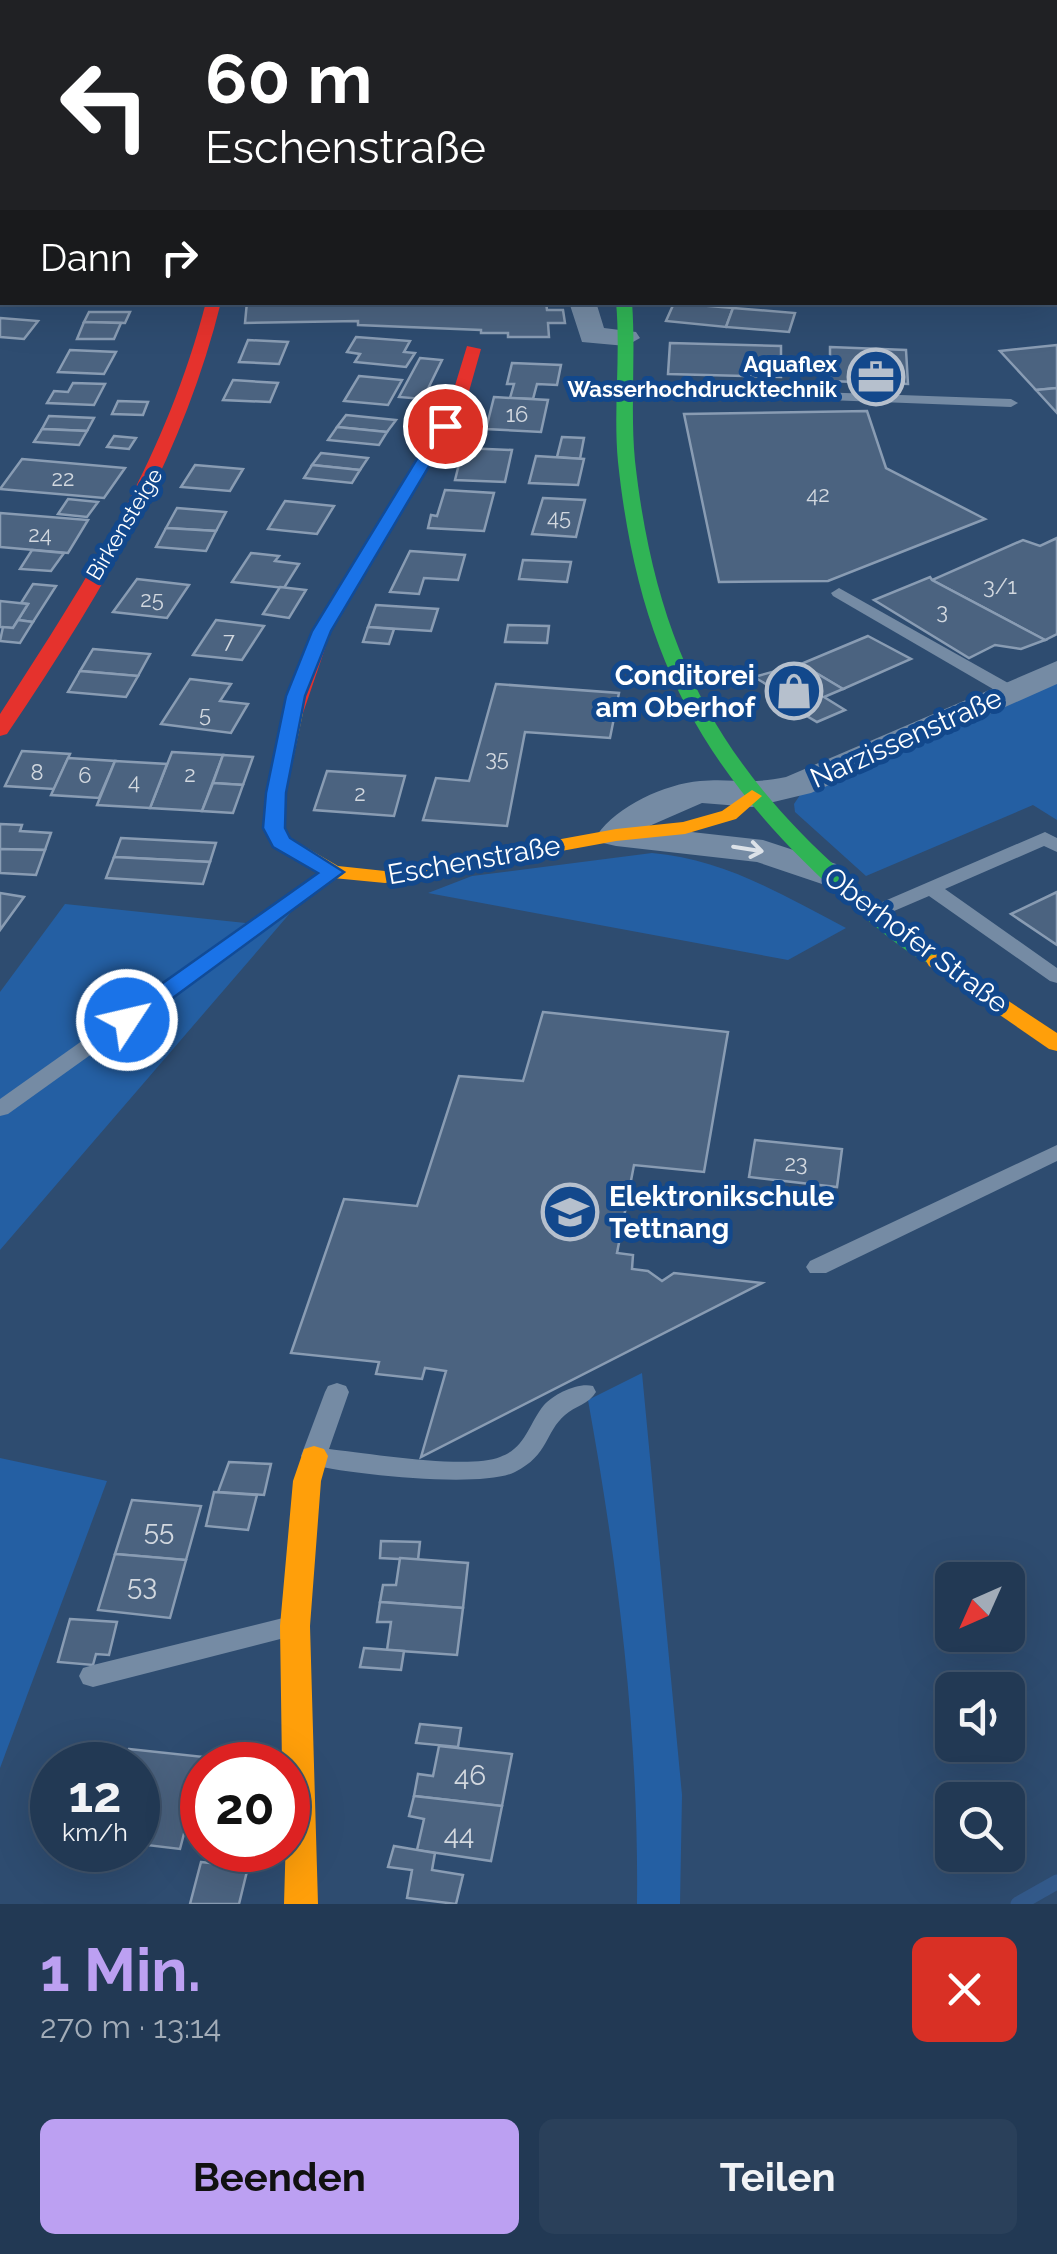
<!DOCTYPE html>
<html lang="de">
<head>
<meta charset="utf-8">
<style>
  body { margin:0; font-family:Raleway,sans-serif; background:#2a405a; color:#f1f3f6; height:100vh; display:flex; flex-direction:column; font-size:38px; white-space:nowrap }
  * { box-sizing:border-box; margin:0 }
  p { font-size:32px; color:#a2acb8 }
  .icon { flex:none; width:55px; height:55px; fill:none; stroke:currentColor; stroke-width:2; stroke-linecap:round; stroke-linejoin:round }
  .map { position:relative; height:1904px; overflow:hidden }
  .drawer { display:flex; flex-direction:column; background:#223954; flex:1 }
  .drawer>* { flex:none }
  .top-card { position:absolute; left:0px; top:0px; width:1058px; height:305px; box-shadow:0 10px 40px #0002,0 0 0 2px #3f536b; background:#202124; color:#fff; overflow:hidden }
  .needle { width:65px; rotate:225deg }
  .fabs { position:absolute; left:935px; top:1562px; display:grid; gap:20px }
  .fabs a { display:grid; place-items:center; width:90px; height:90px; border-radius:15px; background:#223954; box-shadow:0 10px 40px #0002,0 0 0 2px #3f536b; font-size:50px }
  .speed { position:absolute; left:30px; top:1742px; display:flex; gap:20px; font-size:50px; font-weight:700; text-align:center }
  .speed>* { display:grid; place-content:center; width:130px; height:130px; border-radius:50%; background:#223954; box-shadow:0 10px 40px #0002,0 0 0 2px #3f536b; line-height:1 }
  .speed small { font-size:25px; font-weight:400 }
  .speed .limit { border:15px solid #d22; background:#fff; color:#111 }
  .pin { position:absolute; display:grid; place-items:center; width:85px; height:85px; color:#fff; margin:-42px; border:5px solid #fff; border-radius:50%; box-shadow:0 2px 10px #0007 }
  .me { position:absolute; width:110px; margin:-55px; rotate:55deg; stroke-linejoin:round; filter:drop-shadow(0 0 8px #0008) }
  .turn { display:flex; align-items:center; gap:35px; height:210px; padding:0 40px; font-size:45px }
  .turn .icon { width:130px; height:130px; stroke-width:2.5 }
  .turn b { display:block; font-size:70px; line-height:85px }
  .then { display:flex; align-items:center; height:95px; padding:0 40px; background:#0003; gap:20px; font-size:38px }
  .round { display:grid; place-items:center; flex:none; width:105px; height:105px; border-radius:15px; background:#2a405a }
  .summary { display:flex; align-items:center; justify-content:space-between; height:170px; padding:0 40px }
  h1 { font-size:60px; font-weight:700; line-height:75px; color:#bca0f2 }
  .button { display:flex; gap:20px; margin-top:auto; padding:20px 40px }
  .button a { flex:1; height:115px; border-radius:15px; background:#bca0f2; color:#111; font-size:40px; font-weight:700; line-height:115px; text-align:center }
  .button a+a { background:#2a405a; color:#f1f3f6 }
  .map>svg:first-child { display:block }
  .green { fill:#245fa3 }
  .lines { fill:none; stroke-linecap:round; stroke-linejoin:round }
  .stream-far1 { stroke:#335a8b; stroke-width:6 }
  .stream { stroke:#335a8b; stroke-width:15 }
  .building { fill:#4b6380; stroke:#899cb3; stroke-width:2.5 }
  .lane { fill:#758ba4; fill-rule:evenodd }
  .street { fill:#758ba4; fill-rule:evenodd }
  .fast { fill:#30b455; fill-rule:evenodd }
  .slow { fill:#ff9f0a; fill-rule:evenodd }
  .jam { fill:#e5322d; fill-rule:evenodd }
  .oneway { stroke:#dce2e8 }
  .route { fill:#1a73e8; stroke:#114b97; stroke-width:2.5 }
  .labels { text-anchor:middle; dominant-baseline:central; stroke-width:10; stroke-linejoin:round; paint-order:stroke }
  .far-poi-label { font-size:22px; font-weight:bold; fill:#fff; stroke:#12488c; text-anchor:end }
  .number-label { font-size:22px; fill:#d2d8df }
  .far-street-label { font-size:22px; fill:#fff; stroke:#12488c }
  .poi-label { font-size:28px; font-weight:bold; fill:#fff; stroke:#12488c; text-anchor:end }
  .street-label { font-size:28px; fill:#fff; stroke:#12488c }
  .near-number-label { font-size:28px; fill:#d2d8df }
</style>
</head>
<body>
<div class="map">
<svg width="1057" height="1904" viewBox="0 0 1057 1904">
  <rect width="100%" height="100%" fill="#2e4c70"/>
  <g class="green">
    <polygon points="1057,679 1057,820 1033,805 866,876 795,812 794,804 804,789"/>
    <path d="M 652,853 C 724,859 783,895 846,928 L 788,960 L 428,893 L 472,876 Z"/>
    <polygon points="316,883 0,1250 0,992 65,904 255,924"/>
    <path d="M 642,1373 L 682,1795 L 680,1904 L 637,1904 C 639,1735 618,1566 588,1400 Z"/>
    <polygon points="0,1458 107,1481 0,1768"/>
  </g>
  <g class="lines">
    <polyline class="stream-far1" points="1050,0 1057,2"/>
    <polyline class="stream" points="1018,1904 1057,1882"/>
  </g>
  <g class="building">
    <polygon points="247,302 546,302 547,310 563,310 565,323 548,323 549,337 508,337 508,333 481,333 481,330 358,325 358,321 245,323"/>
    <polygon points="674,303 733,308 726,327 666,321"/>
    <polygon points="733,308 795,313 789,332 726,327"/>
    <polygon points="89,312 130,312 125,323 84,322"/>
    <polygon points="0,318 38,321 24,339 0,337"/>
    <polygon points="84,322 121,323 114,339 77,339"/>
    <polygon points="356,337 410,341 404,352 415,353 406,367 355,362 360,354 347,352"/>
    <polygon points="248,340 288,342 279,364 239,362"/>
    <polygon points="670,343 781,346 781,377 668,374"/>
    <polygon points="1057,345 1057,388 1036,390 1000,351"/>
    <polygon points="830,347 906,350 908,384 830,381"/>
    <polygon points="70,350 116,352 104,374 58,372"/>
    <polygon points="420,358 442,360 423,399 399,397"/>
    <polygon points="512,363 561,365 557,385 537,384 533,399 510,398 514,384 507,384"/>
    <polygon points="359,376 402,380 388,405 344,401"/>
    <polygon points="233,380 278,383 270,402 223,400"/>
    <polygon points="73,383 105,384 94,405 47,403 54,391 68,392"/>
    <polygon points="1057,388 1057,413 1036,390"/>
    <polygon points="494,397 548,400 541,432 486,429"/>
    <polygon points="118,401 148,402 143,415 112,414"/>
    <polygon points="867,411 886,468 985,519 828,581 719,582 684,414"/>
    <polygon points="346,415 396,420 387,432 337,427"/>
    <polygon points="49,416 94,418 87,431 42,429"/>
    <polygon points="337,427 387,432 379,445 328,440"/>
    <polygon points="42,429 87,431 79,445 34,442"/>
    <polygon points="114,436 136,438 129,449 107,447"/>
    <polygon points="562,437 584,438 580,459 557,457"/>
    <polygon points="463,448 512,450 505,482 455,480"/>
    <polygon points="321,453 368,458 360,470 312,465"/>
    <polygon points="536,456 584,459 578,485 529,483"/>
    <polygon points="22,459 125,468 104,498 0,489"/>
    <polygon points="195,465 243,469 230,491 181,487"/>
    <polygon points="312,465 360,470 352,483 304,478"/>
    <polygon points="445,490 494,493 484,531 428,528 431,515 437,516"/>
    <polygon points="543,498 585,500 576,537 532,534"/>
    <polygon points="68,499 98,502 87,517 58,514"/>
    <polygon points="285,501 334,506 317,534 268,529"/>
    <polygon points="177,508 226,512 216,531 166,528"/>
    <polygon points="0,513 88,520 68,553 0,547"/>
    <polygon points="166,528 216,531 206,551 156,547"/>
    <polygon points="1057,538 1057,634 1045,640 932,580 1023,540 1040,546"/>
    <polygon points="32,550 64,553 51,571 20,569"/>
    <polygon points="410,551 465,555 458,580 424,578 419,594 390,592"/>
    <polygon points="251,553 279,556 275,561 299,564 284,588 232,582"/>
    <polygon points="523,560 571,562 567,582 519,579"/>
    <polygon points="930,577 932,580 1045,640 1021,649 995,645 969,658 874,600"/>
    <polygon points="137,579 189,585 167,618 113,612"/>
    <polygon points="33,584 56,586 33,622 18,620 28,604 21,603"/>
    <polygon points="280,587 306,590 289,618 263,614"/>
    <polygon points="0,601 28,604 13,628 0,627"/>
    <polygon points="376,605 438,609 431,631 368,627"/>
    <polygon points="18,620 33,622 20,643 0,641 3,627 13,628"/>
    <polygon points="216,620 264,626 242,660 193,655"/>
    <polygon points="508,625 549,626 547,643 505,642"/>
    <polygon points="368,627 394,629 389,644 363,642"/>
    <polygon points="868,636 911,659 843,689 801,664"/>
    <polygon points="93,649 150,654 138,676 80,671"/>
    <polygon points="801,664 843,689 824,697 845,710 817,722 795,709 803,706 754,677"/>
    <polygon points="80,671 138,676 126,697 68,692"/>
    <polygon points="190,679 231,684 220,701 248,704 231,733 161,724"/>
    <polygon points="496,684 619,693 610,738 525,732 507,826 423,820 436,778 469,781"/>
    <polygon points="22,751 70,754 54,789 5,786"/>
    <polygon points="172,752 223,755 202,811 150,808"/>
    <polygon points="223,755 253,757 243,785 213,783"/>
    <polygon points="68,758 115,761 99,798 51,795"/>
    <polygon points="115,761 167,764 150,808 97,805"/>
    <polygon points="327,771 405,776 394,816 314,810"/>
    <polygon points="213,783 243,785 233,813 202,811"/>
    <polygon points="0,824 22,825 20,831 51,833 45,850 0,849"/>
    <polygon points="121,838 216,843 210,862 114,857"/>
    <polygon points="0,849 45,850 36,875 0,873"/>
    <polygon points="114,857 210,862 203,884 106,878"/>
    <polygon points="1057,892 1057,945 1011,914"/>
    <polygon points="0,893 24,897 0,930"/>
    <polygon points="543,1012 728,1032 704,1172 634,1165 617,1253 633,1255 632,1269 648,1271 662,1281 674,1273 762,1283 421,1457 446,1371 425,1368 422,1379 376,1374 379,1362 291,1353 344,1199 417,1206 459,1076 523,1081"/>
    <polygon points="755,1140 842,1149 837,1187 749,1177"/>
    <polygon points="229,1462 271,1464 264,1495 218,1492"/>
    <polygon points="214,1492 257,1495 248,1530 206,1526"/>
    <polygon points="132,1500 201,1506 186,1560 115,1554"/>
    <polygon points="381,1541 420,1542 418,1560 380,1558"/>
    <polygon points="115,1554 186,1560 170,1618 98,1610"/>
    <polygon points="400,1558 468,1563 463,1608 380,1602 383,1585 396,1585"/>
    <polygon points="380,1602 463,1608 457,1655 387,1650 391,1622 377,1622"/>
    <polygon points="70,1619 117,1622 109,1655 96,1654 93,1665 58,1662"/>
    <polygon points="364,1648 404,1651 401,1670 360,1667"/>
    <polygon points="420,1724 461,1728 458,1747 416,1743"/>
    <polygon points="439,1746 512,1754 502,1806 414,1796 418,1774 433,1776"/>
    <polygon points="129,1749 204,1757 180,1849 138,1844 138,1765 124,1765"/>
    <polygon points="414,1796 502,1806 491,1861 417,1850 424,1819 409,1816"/>
    <polygon points="394,1846 435,1853 432,1870 463,1875 456,1904 407,1898 412,1870 388,1867"/>
    <polygon points="201,1862 248,1867 239,1904 190,1904"/>
  </g>
  <g class="lines">
    <g class="lane">
      <polygon points="624,385 1011,399 1018,403 1011,407 619,392 617,389"/>
      <polygon points="839,588 1017,688 1020,692 1011,697 1005,696 833,596 831,593"/>
      <polygon points="1045,832 1057,838 1057,852 1044,846 945,889 1057,968 1057,983 1050,981 929,896 880,917 873,919 863,913 866,909"/>
      <polygon points="333,866 343,872 340,876 8,1114 0,1116 0,1099 326,868"/>
      <polygon points="1057,1145 1057,1161 826,1273 810,1273 806,1267 810,1261"/>
      <path d="M 337,1383 L 346,1386 L 349,1392 L 329,1449 C 366,1453 468,1470 500,1457 C 526,1448 529,1423 544,1405 C 554,1394 578,1382 593,1386 L 596,1392 C 589,1404 575,1406 565,1415 C 545,1432 549,1455 515,1472 C 482,1489 342,1474 305,1463 L 301,1456 L 325,1392 L 328,1386 Z"/>
      <polygon points="283,1618 292,1622 296,1629 292,1636 93,1687 83,1684 79,1676 83,1668 93,1665"/>
    </g>
    <g class="street">
      <polygon points="95,0 117,0 119,2 97,2"/>
      <polygon points="485,0 507,0 507,2 486,2"/>
      <polygon points="620,0 642,0 643,2 622,2"/>
      <polygon points="2,57 2,71 0,72 0,58"/>
      <polygon points="569,302 596,302 604,328 636,332 640,338 626,346 582,342"/>
      <path d="M 1057,661 L 1057,684 L 811,793 L 752,807 L 702,803 L 647,827 L 763,840 L 836,864 L 841,872 L 836,880 L 822,884 L 757,862 L 616,846 L 603,843 L 597,835 C 617,806 665,784 700,781 C 732,778 750,785 786,777 Z"/>
    </g>
    <path class="fast" d="M 616,302 L 632,302 C 636,355 630,409 635,461 C 662,702 758,815 945,956 L 948,961 L 945,966 C 924,971 869,921 852,906 C 705,777 639,658 618,462 C 613,409 621,356 616,302 Z"/>
    <g class="slow">
      <polygon points="293,707 303,713 286,793 285,828 290,838 338,866 385,871 616,829 683,822 722,811 752,790 762,796 736,819 685,834 616,841 385,883 333,878 273,847 263,828 266,793 283,713"/>
      <polygon points="937,954 1057,1033 1057,1051 1049,1049 929,966 926,961 929,956"/>
      <polygon points="314,1446 324,1449 328,1456 321,1481 310,1626 318,1904 284,1904 288,1765 282,1765 280,1626 293,1481 304,1449"/>
    </g>
    <g class="jam">
      <path d="M 206,302 L 221,302 C 182,461 98,599 7,734 L 0,736 L 0,714 C 87,579 165,461 206,302 Z"/>
      <polygon points="467,346 481,349 466,402 331,631 303,713 293,719 286,717 283,713 313,631 450,402"/>
    </g>
  </g>
  <defs><path id="oneway-shaft" d="M-6 0H5M1.5-3L5.5 0L1.5 3" fill="none" stroke-width="1.6" stroke-linecap="round" stroke-linejoin="round" transform="scale(2.5)"/></defs>
  <use class="oneway" href="#oneway-shaft" transform="translate(748 849) rotate(9)"/>
  <polygon class="route" points="445,420 453,426 331,631 305,696 286,793 285,828 290,838 344,872 136,1025 119,1025 119,1014 318,873 273,847 263,828 266,793 286,696 312,631 437,426"/>
  <defs>
    <g id="office-ring" transform="scale(2.875)"><circle r="9.5" fill="#12488c" stroke="#b6c0cd" stroke-width="1.5"/><path d="M-6-3h4V-5.5h4V-3h4V5H-6ZM-1-4.5V-3h2v-1.5ZM-6 0V1H6V0Z" fill="#b6c0cd"/></g>
    <g id="shop-ring" transform="scale(2.875)"><circle r="9.5" fill="#12488c" stroke="#b6c0cd" stroke-width="1.5"/><path d="M-5-2.5h2.3a2.7 3.5 0 0 1 5.4 0H5L5.5 6h-11ZM-1.5-2.5h3a1.5 2.3 0 0 0-3 0Z" fill="#b6c0cd"/></g>
    <g id="school-ring" transform="scale(2.875)"><circle r="9.5" fill="#12488c" stroke="#b6c0cd" stroke-width="1.5"/><path d="M0-5L7-2L0 1L-7-2ZM-4 1L0 2.5L4 1V4Q0 6-4 4Z" fill="#b6c0cd"/></g>
  </defs>
  <g fill-rule="evenodd">
    <use href="#office-ring" x="876" y="377"/>
    <use href="#shop-ring" x="794" y="691"/>
    <use href="#school-ring" x="570" y="1212"/>
  </g>
  <g class="labels">
    <g class="far-poi-label">
      <text x="837" y="364">Aquaflex<tspan x="837" dy="25">Wasserhochdrucktechnik</tspan></text>
    </g>
    <g class="number-label">
      <text x="517" y="414">16</text>
      <text x="63" y="478">22</text>
      <text x="818" y="494">42</text>
      <text x="559" y="517">45</text>
      <text x="40" y="534">24</text>
      <text x="1000" y="586">3/1</text>
      <text x="152" y="599">25</text>
      <text x="942" y="611">3</text>
      <text x="229" y="640">7</text>
      <text x="205" y="714">5</text>
      <text x="497" y="758">35</text>
      <text x="37" y="772">8</text>
      <text x="190" y="774">2</text>
      <text x="85" y="775">6</text>
      <text x="134" y="781">4</text>
      <text x="360" y="793">2</text>
      <text x="796" y="1163">23</text>
    </g>
    <g class="far-street-label">
      <text transform="translate(124 524) rotate(-59)">Birkensteige</text>
    </g>
    <g class="poi-label">
      <text x="755" y="675">Conditorei<tspan x="755" dy="32">am Oberhof</tspan></text>
      <text x="609" y="1196" text-anchor="start">Elektronikschule<tspan x="609" dy="32">Tettnang</tspan></text>
    </g>
    <g class="street-label">
      <text transform="translate(906 738) rotate(-24)">Narzissenstraße</text>
      <text transform="translate(474 860) rotate(-10)">Eschenstraße</text>
      <text transform="translate(916 940) rotate(37)">Oberhofer Straße</text>
    </g>
    <g class="near-number-label">
      <text x="159" y="1530">55</text>
      <text x="142" y="1585">53</text>
      <text x="470" y="1775">46</text>
      <text x="459" y="1834">44</text>
    </g>
  </g>
</svg>
<div class="fabs">
<a><svg class="needle" viewBox="-14 -14 28 28"><path d="M0-13l5 13h-10z" fill="#e53935"/><path d="M0 13l5-13h-10z" fill="#a2acb8"/></svg></a>
<a><svg class="icon" aria-label="sound" viewBox="0 0 24 24"><path d="M4 9h4l5-4v14l-5-4H4zM17 9q2 3 0 6"/></svg></a>
<a><svg class="icon" aria-label="search" viewBox="0 0 24 24"><circle cx="10" cy="10" r="6"/><path d="M15 15l6 6"/></svg></a>
</div>
<div class="speed"><div>12<small>km/h</small></div><div class="limit">20</div></div>
<div class="pin" style="left:445px;top:426px;background:#d93025"><svg class="icon" aria-label="arrive" viewBox="0 0 24 24"><path d="M6 21V4h12l-3 4 3 4H6"/></svg></div>
<svg class="me" style="left:127px;top:1020px" viewBox="-20 -20 40 40"><circle r="17" fill="#1a73e8" stroke="#fff" stroke-width="3"/><path d="M0-11L8 9 0 5-8 9z" fill="#fff"/></svg>
<div class="top-card">
<div class="turn"><svg class="icon" aria-label="left" viewBox="0 0 24 24"><path d="M17 20v-9H6M10 6l-5 5 5 5"/></svg><div><b>60 m</b>Eschenstraße</div></div>
<div class="then">Dann<svg class="icon" aria-label="right" viewBox="0 0 24 24"><path d="M7 20v-9h11M14 6l5 5-5 5"/></svg></div>
</div>
</div>
<section class="drawer">
<div class="summary"><div><h1>1 Min.</h1><p>270 m · 13:14</p></div><a class="round" style="background:#d93025;color:#fff"><svg class="icon" aria-label="close" viewBox="0 0 24 24"><path d="M6 6l12 12M18 6L6 18"/></svg></a></div>
<div class="button"><a>Beenden</a><a>Teilen</a></div>
</section>
</body>
</html>
